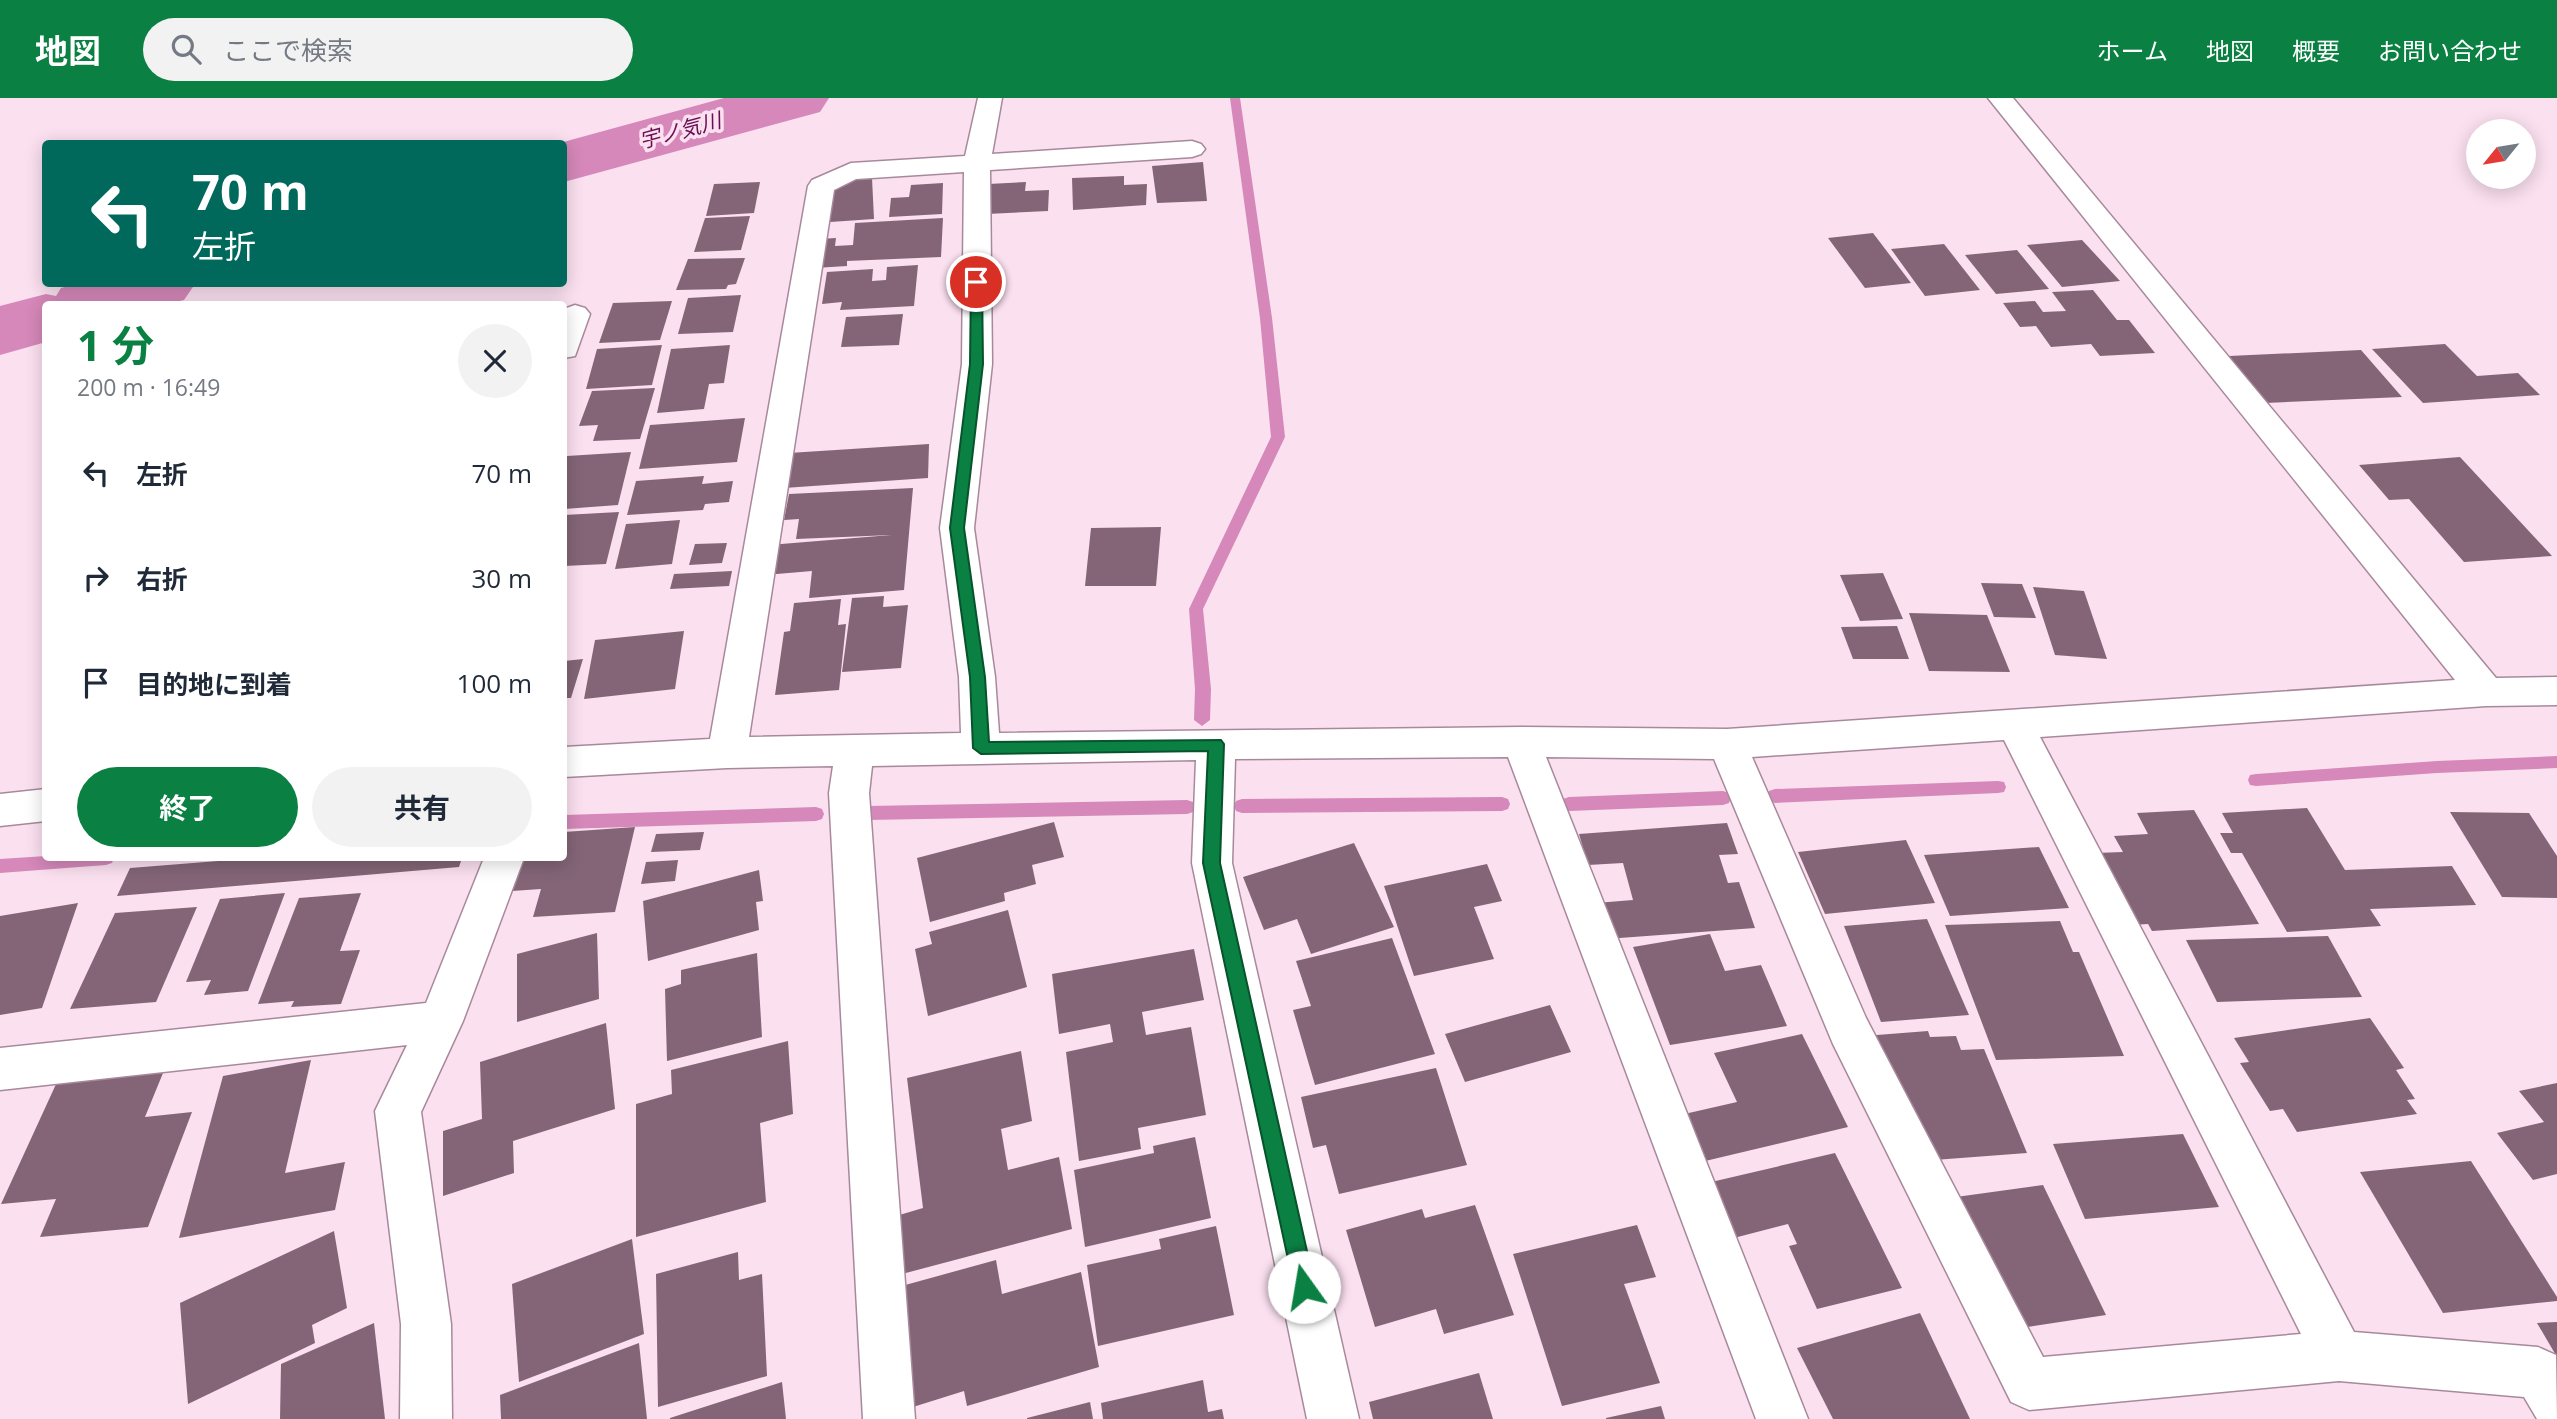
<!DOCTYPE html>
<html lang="ja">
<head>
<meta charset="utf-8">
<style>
  body { margin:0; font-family:"Open Sans","Noto Sans JP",sans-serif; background:#f2f2f3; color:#1f2937; height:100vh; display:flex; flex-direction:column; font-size:26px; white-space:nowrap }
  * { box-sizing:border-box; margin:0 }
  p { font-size:23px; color:#747a83 }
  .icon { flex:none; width:38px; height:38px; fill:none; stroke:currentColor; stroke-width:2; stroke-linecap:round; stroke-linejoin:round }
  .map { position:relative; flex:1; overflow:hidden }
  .panel { position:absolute; left:42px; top:203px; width:525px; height:560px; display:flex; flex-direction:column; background:#fff; border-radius:7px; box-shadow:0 4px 18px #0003 }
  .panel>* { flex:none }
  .guide { position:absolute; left:42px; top:42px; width:525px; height:147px; border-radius:7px; box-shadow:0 4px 18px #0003; background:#00695c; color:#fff; overflow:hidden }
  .needle { width:46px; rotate:240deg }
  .controls { position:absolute; left:2466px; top:21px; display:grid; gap:14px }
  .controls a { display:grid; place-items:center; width:70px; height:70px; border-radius:50%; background:#fff; box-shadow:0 4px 18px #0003; font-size:35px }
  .pin { position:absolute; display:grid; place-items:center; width:60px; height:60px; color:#fff; margin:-30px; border:4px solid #fff; border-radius:50%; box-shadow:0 2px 7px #0007 }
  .me { position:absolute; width:77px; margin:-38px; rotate:347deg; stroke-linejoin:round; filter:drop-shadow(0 0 5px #0008) }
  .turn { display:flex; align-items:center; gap:24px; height:147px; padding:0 35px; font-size:32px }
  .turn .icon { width:91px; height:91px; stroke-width:2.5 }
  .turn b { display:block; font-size:49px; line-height:60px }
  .round { display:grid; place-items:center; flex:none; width:74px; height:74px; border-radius:37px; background:#f2f2f3 }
  .summary { display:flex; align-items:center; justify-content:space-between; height:119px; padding:0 35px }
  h1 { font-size:42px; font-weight:700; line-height:52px; color:#0b8043 }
  .primary-button { display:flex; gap:14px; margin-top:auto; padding:14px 35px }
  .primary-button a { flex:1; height:80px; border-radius:42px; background:#0b8043; color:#fff; font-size:28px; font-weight:700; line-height:80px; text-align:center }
  .primary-button a+a { background:#f2f2f3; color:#1f2937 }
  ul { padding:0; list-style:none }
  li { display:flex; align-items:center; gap:21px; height:105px; padding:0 35px }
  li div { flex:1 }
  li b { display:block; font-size:26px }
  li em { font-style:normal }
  header { display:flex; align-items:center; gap:42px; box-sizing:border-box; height:98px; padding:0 35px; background:#0b8043; color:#fff }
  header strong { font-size:33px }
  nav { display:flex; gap:38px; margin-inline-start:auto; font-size:24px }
  .search { width:490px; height:63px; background:#f2f2f3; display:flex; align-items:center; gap:18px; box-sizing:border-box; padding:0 24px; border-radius:38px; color:#747a83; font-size:26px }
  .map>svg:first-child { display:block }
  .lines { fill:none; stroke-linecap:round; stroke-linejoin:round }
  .stream { fill:#d588b9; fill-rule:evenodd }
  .river { fill:#d588b9; fill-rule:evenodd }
  .building { fill:#836577 }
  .minor-casing { stroke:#a8899c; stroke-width:3 }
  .minor { fill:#fff; fill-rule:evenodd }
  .route { fill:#0b8043; stroke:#07532c; stroke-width:2 }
  .labels { text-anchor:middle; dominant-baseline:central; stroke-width:7; stroke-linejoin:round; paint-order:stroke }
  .far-water-label { font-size:21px; font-style:italic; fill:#6a0d52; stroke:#fbe0f0 }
</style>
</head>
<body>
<header>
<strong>地図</strong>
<div class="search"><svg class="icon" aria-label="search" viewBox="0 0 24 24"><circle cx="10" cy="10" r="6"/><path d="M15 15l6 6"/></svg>ここで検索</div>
<nav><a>ホーム</a><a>地図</a><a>概要</a><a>お問い合わせ</a></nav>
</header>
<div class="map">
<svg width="2557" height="1321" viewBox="0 0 2557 1321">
  <rect width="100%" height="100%" fill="#fbe0f0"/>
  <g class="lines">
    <g class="stream">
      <polygon points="1230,0 1240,0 1272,220 1285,339 1203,511 1211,591 1210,622 1202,628 1194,622 1195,591 1189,511 1271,339 1260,220"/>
      <polygon points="2557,658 2557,670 2437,675 2256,688 2250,687 2248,682 2250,677 2256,676 2437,663"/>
      <polygon points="1998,683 2004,684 2006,689 2004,694 1998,695 1775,705 1769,703 1767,698 1769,693 1775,691"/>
      <polygon points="1723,693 1729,695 1731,700 1729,705 1723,707 1569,713 1563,711 1561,706 1563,701 1569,699"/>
      <polygon points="1502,699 1508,701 1510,706 1508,711 1502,713 1242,715 1236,713 1234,708 1236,703 1242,701"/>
      <polygon points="1187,702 1193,704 1195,709 1193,714 1187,716 868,722 862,720 860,715 862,710 868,708"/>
      <polygon points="816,709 822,711 824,716 822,721 816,723 564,731 564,717"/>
      <polygon points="46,758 46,760 114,760 112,765 106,767 0,775 0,761"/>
    </g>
    <g class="river">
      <polygon points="724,0 829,0 820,14 564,84 564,46 556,46"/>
      <polygon points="77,186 195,186 184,202 168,206 46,206 46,244 0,257 0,208 46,196 56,198 61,190"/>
    </g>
  </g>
  <g class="building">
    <polygon points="1203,64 1207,103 1157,105 1152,68"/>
    <polygon points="1124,78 1124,87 1147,86 1146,107 1073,112 1072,80"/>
    <polygon points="872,80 874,121 830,124 834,83"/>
    <polygon points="760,84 754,115 706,118 714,86"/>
    <polygon points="1026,84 1025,93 1049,92 1048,113 987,116 988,86"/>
    <polygon points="943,85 942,116 889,119 891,100 909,99 911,87"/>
    <polygon points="750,118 741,152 694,154 705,120"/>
    <polygon points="943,120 941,159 847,163 847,168 815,170 819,141 836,140 835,148 853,147 855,125"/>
    <polygon points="1873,135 1911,185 1865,190 1828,140"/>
    <polygon points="2082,142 2120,183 2062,189 2027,147"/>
    <polygon points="1944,146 1980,192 1925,198 1891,151"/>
    <polygon points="2017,152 2049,191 1996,196 1965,157"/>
    <polygon points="745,160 736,186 728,187 726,191 676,192 688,161"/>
    <polygon points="918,167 914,208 840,212 842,204 822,206 827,174 873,171 872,183 886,182 887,169"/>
    <polygon points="2093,192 2117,222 2129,222 2155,255 2100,258 2091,246 2051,249 2036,228 2020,229 2003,205 2035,203 2043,214 2066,213 2052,194"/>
    <polygon points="741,197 733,234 678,236 688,200"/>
    <polygon points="672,203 660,242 599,245 613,205"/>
    <polygon points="903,216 899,247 841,249 846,219"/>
    <polygon points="2445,246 2477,278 2518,275 2540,297 2423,305 2372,251"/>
    <polygon points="662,247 652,287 586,291 597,251"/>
    <polygon points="730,247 724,285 709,286 704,311 657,315 671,251"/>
    <polygon points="2361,252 2402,299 2265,305 2229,258"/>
    <polygon points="655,290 640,341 593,343 598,327 579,328 592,293"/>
    <polygon points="745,320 737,364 639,371 650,327"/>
    <polygon points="929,346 928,380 784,390 789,355"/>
    <polygon points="631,354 618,407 564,411 564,369 567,358"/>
    <polygon points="2460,359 2552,458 2464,464 2409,401 2389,402 2359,367"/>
    <polygon points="704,378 702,386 733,383 729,404 705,406 703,412 627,417 636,383"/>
    <polygon points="913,390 904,492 809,500 812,473 765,477 769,447 891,437 796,441 799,421 784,422 789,396"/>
    <polygon points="619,414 606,466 564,468 564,417"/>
    <polygon points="680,422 672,466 615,471 626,426"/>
    <polygon points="1161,429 1156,488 1085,488 1091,430"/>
    <polygon points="727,445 722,465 689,467 695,446"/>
    <polygon points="732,473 729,488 670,491 674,476"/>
    <polygon points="1883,475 1903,521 1860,523 1840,477"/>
    <polygon points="1981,485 2022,486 2036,520 1994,519"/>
    <polygon points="2033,489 2084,493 2107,561 2055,557"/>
    <polygon points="884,498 883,509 908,507 901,570 842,574 852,500"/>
    <polygon points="841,501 838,527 846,526 839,592 775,597 784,534 790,533 794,505"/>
    <polygon points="1909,515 1987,517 2010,574 1929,573"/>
    <polygon points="1897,528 1909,561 1853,561 1841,529"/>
    <polygon points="684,533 675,591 584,601 595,542"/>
    <polygon points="583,561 571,600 564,600 564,563"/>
    <polygon points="2307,710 2345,772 2452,768 2476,807 2370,811 2381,828 2287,834 2242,755 2231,755 2220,735 2233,735 2222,715"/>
    <polygon points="2194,712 2259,826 2152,833 2148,826 2132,827 2096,755 2123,754 2114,738 2148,736 2137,715"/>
    <polygon points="2450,714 2529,715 2557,758 2557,800 2502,799"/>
    <polygon points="1054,724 1064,759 1032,767 1036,786 1004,795 1005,803 930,824 917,760"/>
    <polygon points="1727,725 1738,756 1719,757 1728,785 1739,784 1755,830 1606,841 1596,805 1633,802 1623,765 1588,767 1579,736"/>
    <polygon points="635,729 615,814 533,819 541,791 512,793 522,760 564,760 564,734"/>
    <polygon points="704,734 700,752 651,754 656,736"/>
    <polygon points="1906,742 1935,805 1825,816 1798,754"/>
    <polygon points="1354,745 1394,829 1311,856 1297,821 1264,832 1243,779"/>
    <polygon points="2039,749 2069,810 1950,818 1924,757"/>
    <polygon points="257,760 462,760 459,769 117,798 130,770"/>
    <polygon points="678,762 675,783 641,786 646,764"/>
    <polygon points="1487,766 1502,803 1474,809 1494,861 1414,878 1384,788"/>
    <polygon points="759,772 763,803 756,804 759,832 648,863 643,803"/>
    <polygon points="285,795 248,893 204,897 211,882 186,884 220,801"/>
    <polygon points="361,795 340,853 360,852 341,906 291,909 294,903 258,906 299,800"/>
    <polygon points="78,805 42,910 0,917 0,818"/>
    <polygon points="197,809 156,904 70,911 115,815"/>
    <polygon points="1008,812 1027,889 928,918 915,851 932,846 929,834"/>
    <polygon points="1927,821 1969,917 1881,924 1844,828"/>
    <polygon points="2060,823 2073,854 2079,854 2124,958 1996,962 1945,827"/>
    <polygon points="597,835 599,901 517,924 517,856"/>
    <polygon points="1710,836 1725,873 1761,867 1787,928 1670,947 1633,849"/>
    <polygon points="2328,838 2362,899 2217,904 2186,842"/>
    <polygon points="1392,840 1435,956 1315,987 1293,912 1311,908 1296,863"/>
    <polygon points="1194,851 1204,902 1142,914 1146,937 1191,929 1206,1017 1138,1030 1141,1051 1079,1063 1066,954 1113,944 1110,926 1059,936 1052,876"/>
    <polygon points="757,855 762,939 667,963 665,891 681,886 681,872"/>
    <polygon points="1550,907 1571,954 1465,984 1445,936"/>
    <polygon points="2370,920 2404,970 2396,972 2415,1001 2407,1002 2417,1016 2297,1034 2283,1011 2270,1013 2240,965 2249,964 2234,940"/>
    <polygon points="606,925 615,1011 513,1043 514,1075 443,1098 443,1033 482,1021 480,964"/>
    <polygon points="1928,933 1930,939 1956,938 1961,952 1984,951 2027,1055 1921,1063 1864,938"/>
    <polygon points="1802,936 1848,1029 1701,1064 1680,1017 1737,1004 1714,955"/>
    <polygon points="788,943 793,1016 760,1025 766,1104 636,1139 636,1006 672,996 671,972"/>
    <polygon points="1021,953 1032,1023 1001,1031 1008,1072 1059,1059 1072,1131 902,1176 896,1118 923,1110 907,980"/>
    <polygon points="311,962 285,1075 345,1064 335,1112 179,1140 223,978"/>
    <polygon points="1436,970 1467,1067 1339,1096 1326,1047 1313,1050 1301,999"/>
    <polygon points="163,975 145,1019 192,1014 148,1129 40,1139 56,1101 1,1106 57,984"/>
    <polygon points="2557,985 2557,1076 2533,1082 2497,1035 2544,1024 2519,993"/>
    <polygon points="2183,1036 2219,1109 2085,1121 2053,1046"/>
    <polygon points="1195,1039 1211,1120 1085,1149 1074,1072 1154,1055 1153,1048"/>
    <polygon points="1835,1055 1902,1190 1817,1211 1789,1148 1797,1146 1788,1126 1730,1141 1707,1085"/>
    <polygon points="2471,1063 2557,1199 2557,1203 2443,1215 2360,1074"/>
    <polygon points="2043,1087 2106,1217 2014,1231 1956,1099"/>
    <polygon points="1475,1107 1514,1217 1444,1236 1436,1211 1375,1229 1346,1132 1422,1111 1425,1120"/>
    <polygon points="1637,1127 1656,1179 1624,1186 1660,1285 1562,1308 1513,1156"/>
    <polygon points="1216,1128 1234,1217 1098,1248 1087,1167 1161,1151 1159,1141"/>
    <polygon points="334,1133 347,1210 312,1227 315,1245 188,1306 180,1205"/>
    <polygon points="632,1141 644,1236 519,1284 512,1186"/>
    <polygon points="738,1154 739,1182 762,1176 767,1278 658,1309 656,1176"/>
    <polygon points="996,1162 1002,1196 1081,1174 1099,1269 967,1308 964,1293 913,1309 898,1189"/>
    <polygon points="1920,1215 1970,1321 1833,1321 1797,1250"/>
    <polygon points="2557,1224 2557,1259 2537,1225"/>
    <polygon points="374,1225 385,1321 280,1321 281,1266"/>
    <polygon points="639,1245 647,1321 501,1321 500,1297"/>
    <polygon points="1479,1275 1493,1321 1373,1321 1369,1304"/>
    <polygon points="1203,1282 1208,1314 1222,1311 1224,1321 1103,1321 1101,1305"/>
    <polygon points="782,1284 786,1321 670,1321 670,1320"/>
    <polygon points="1090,1304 1093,1321 1027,1321 1027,1320"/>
    <polygon points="1661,1308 1665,1321 1606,1321 1606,1320"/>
  </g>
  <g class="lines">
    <g class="minor-casing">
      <g id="minor">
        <path d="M 978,0 L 1002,0 L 992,56 L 1192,43 L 1201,46 L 1205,51 L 1201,56 L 1192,59 L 990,72 L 992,266 L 974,430 L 995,579 L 999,635 L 1521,629 L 1727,631 L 2455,582 L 1988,0 L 2013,0 L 2496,580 L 2557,579 L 2557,607 L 2486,608 L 2040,639 L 2354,1234 L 2538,1249 L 2556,1257 L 2557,1321 L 2537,1321 L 2524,1299 L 2339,1283 L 2029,1312 L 2011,1304 L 1833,946 L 1714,661 L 1546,659 L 1808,1321 L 1756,1321 L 1508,659 L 1235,661 L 1232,765 L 1359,1321 L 1307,1321 L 1192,765 L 1196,662 L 872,668 L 869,695 L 915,1321 L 863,1321 L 829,695 L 833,668 L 727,670 L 564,679 L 564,649 L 710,641 L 808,88 L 812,82 L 851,65 L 965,58 ZM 964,74 L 962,266 L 940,430 L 959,579 L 961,635 L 749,639 L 834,92 L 856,81 ZM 2004,642 L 2301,1236 L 2043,1259 L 1866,920 L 1752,659 Z"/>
        <polygon points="575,207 585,210 590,216 575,258 564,260 564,211"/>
        <polygon points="46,691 46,723 0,728 0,696"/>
        <polygon points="484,760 524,760 463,923 421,1014 451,1226 452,1321 400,1321 401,1226 375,1013 407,947 0,992 0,950 426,905"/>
      </g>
    </g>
    <use href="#minor" class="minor"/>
  </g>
  <polygon class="route" points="976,181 982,184 983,266 964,430 985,579 989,644 1221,642 1224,646 1220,765 1315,1189 1312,1196 1304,1199 1297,1196 1294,1189 1203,765 1208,653 981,656 973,650 970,579 950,430 970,266 971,184"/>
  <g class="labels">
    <g class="far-water-label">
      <text transform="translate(680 32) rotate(-15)">宇ノ気川</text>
    </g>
  </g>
</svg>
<div class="controls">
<a><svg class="needle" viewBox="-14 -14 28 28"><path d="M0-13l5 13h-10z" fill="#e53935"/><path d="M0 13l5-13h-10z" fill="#747a83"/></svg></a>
</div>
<div class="pin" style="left:976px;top:184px;background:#d93025"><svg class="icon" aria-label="arrive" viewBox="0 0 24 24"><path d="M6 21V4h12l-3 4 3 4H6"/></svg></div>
<svg class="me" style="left:1304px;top:1189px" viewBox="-20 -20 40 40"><circle r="19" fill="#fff"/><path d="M0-13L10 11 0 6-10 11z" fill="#0b8043"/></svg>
<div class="guide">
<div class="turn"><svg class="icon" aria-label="left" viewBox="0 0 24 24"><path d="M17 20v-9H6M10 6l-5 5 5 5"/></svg><div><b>70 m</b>左折</div></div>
</div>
<section class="panel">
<div class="summary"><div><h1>1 分</h1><p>200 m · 16:49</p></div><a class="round"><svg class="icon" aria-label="close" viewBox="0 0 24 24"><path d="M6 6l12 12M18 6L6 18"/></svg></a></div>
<ul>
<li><svg class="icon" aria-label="left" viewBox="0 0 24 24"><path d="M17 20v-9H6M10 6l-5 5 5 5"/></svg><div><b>左折</b></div><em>70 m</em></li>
<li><svg class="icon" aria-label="right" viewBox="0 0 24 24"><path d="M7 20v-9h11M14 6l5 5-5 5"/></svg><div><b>右折</b></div><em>30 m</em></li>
<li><svg class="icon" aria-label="arrive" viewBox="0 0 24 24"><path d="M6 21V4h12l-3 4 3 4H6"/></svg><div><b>目的地に到着</b></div><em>100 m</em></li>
</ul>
<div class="primary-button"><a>終了</a><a>共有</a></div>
</section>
</div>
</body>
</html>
